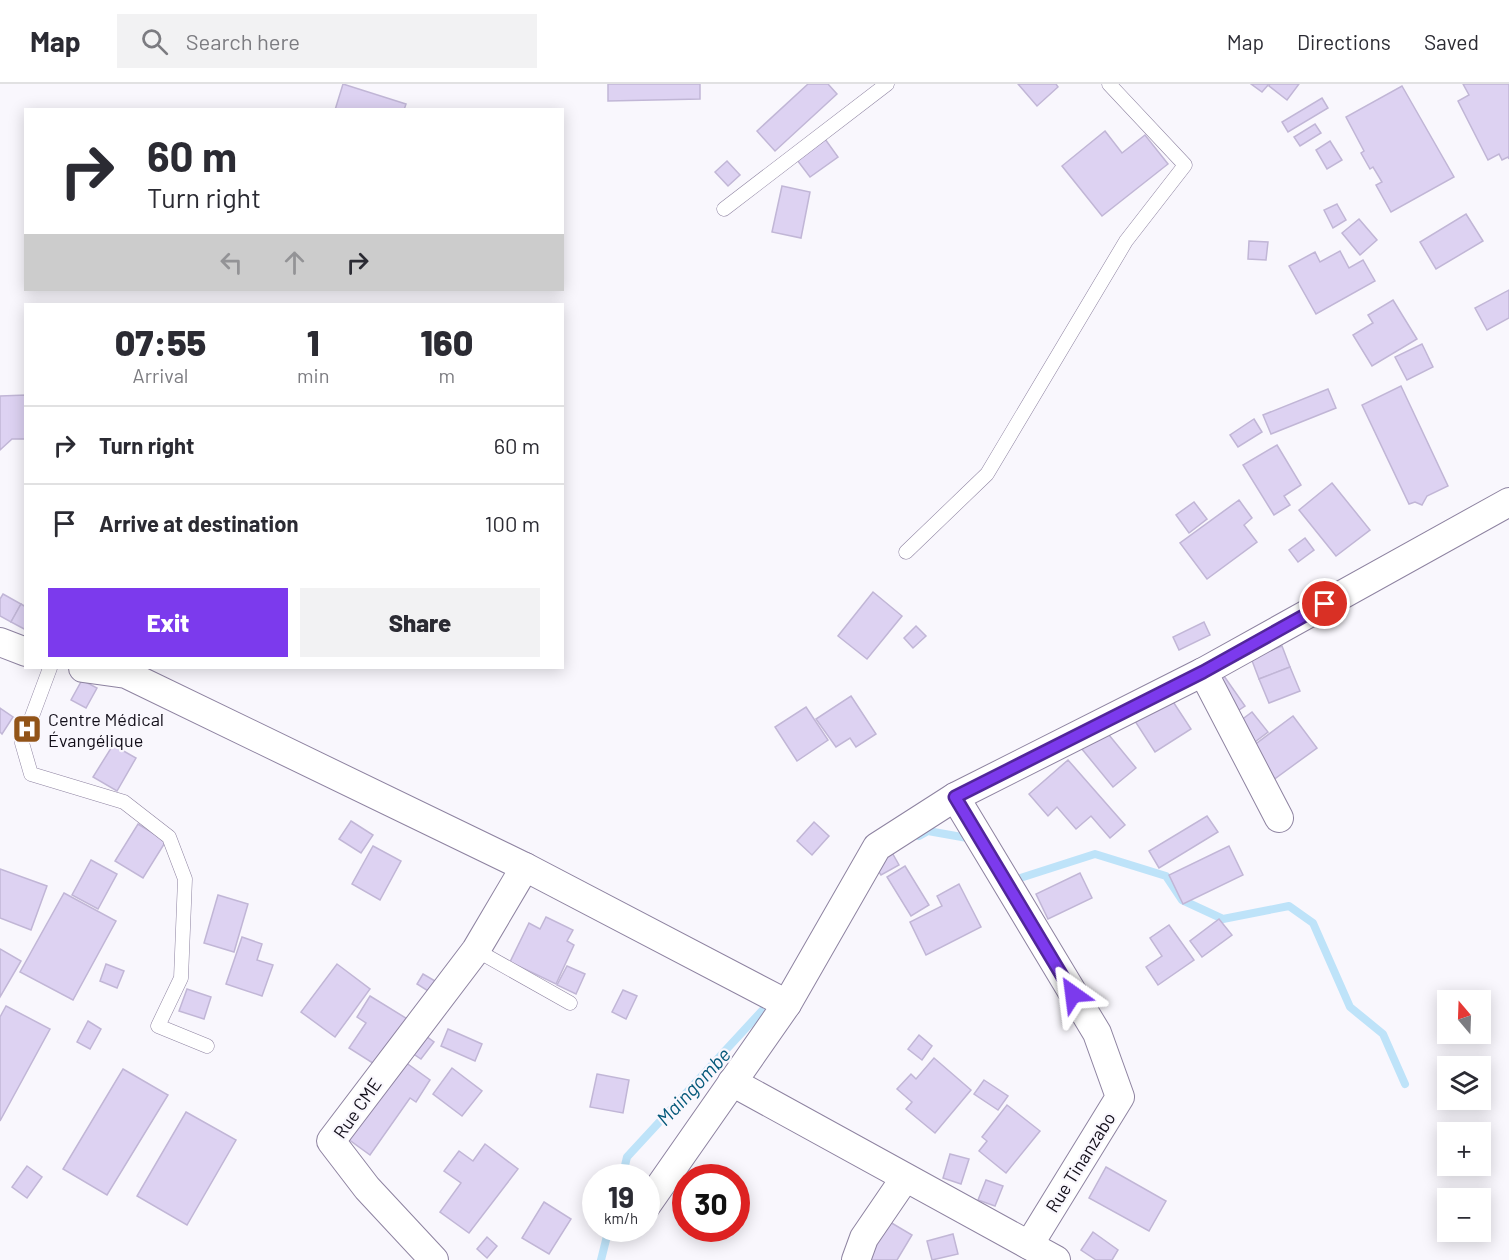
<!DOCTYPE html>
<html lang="en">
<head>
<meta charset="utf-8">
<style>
  body { margin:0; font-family:Barlow,sans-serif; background:#f2f2f3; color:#2b2b33; height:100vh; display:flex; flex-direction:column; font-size:22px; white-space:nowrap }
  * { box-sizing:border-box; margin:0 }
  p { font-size:20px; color:#7c7c81 }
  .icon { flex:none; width:33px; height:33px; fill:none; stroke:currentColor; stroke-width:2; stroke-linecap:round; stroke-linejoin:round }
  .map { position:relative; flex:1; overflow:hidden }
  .sheet { position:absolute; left:24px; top:219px; width:540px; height:366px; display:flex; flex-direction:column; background:#fff; border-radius:0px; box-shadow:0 3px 15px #0003 }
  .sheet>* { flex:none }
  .top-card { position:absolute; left:24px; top:24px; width:540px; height:183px; border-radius:0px; box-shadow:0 3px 15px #0003; background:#fff; color:#2b2b33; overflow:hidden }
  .needle { width:39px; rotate:341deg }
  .fabs { position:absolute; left:1437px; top:906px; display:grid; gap:12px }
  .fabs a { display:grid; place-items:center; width:54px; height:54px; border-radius:0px; background:#fff; box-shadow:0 3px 15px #0003; font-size:30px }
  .speed { position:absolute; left:582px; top:1080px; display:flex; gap:12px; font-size:30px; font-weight:700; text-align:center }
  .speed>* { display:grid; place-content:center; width:78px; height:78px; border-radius:50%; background:#fff; box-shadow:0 3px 15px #0003; line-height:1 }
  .speed small { font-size:15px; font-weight:400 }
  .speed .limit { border:9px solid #d22; background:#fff; color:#111 }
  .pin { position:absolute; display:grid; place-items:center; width:51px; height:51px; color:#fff; margin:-26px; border:3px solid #fff; border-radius:50%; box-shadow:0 2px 6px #0007 }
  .me { position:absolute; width:66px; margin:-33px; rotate:329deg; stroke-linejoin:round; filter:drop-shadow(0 0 4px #0008) }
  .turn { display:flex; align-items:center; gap:21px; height:126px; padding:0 24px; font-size:27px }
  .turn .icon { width:78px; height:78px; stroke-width:2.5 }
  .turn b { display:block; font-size:42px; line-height:51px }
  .lanes { display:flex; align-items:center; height:57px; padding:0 24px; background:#0003; justify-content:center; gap:30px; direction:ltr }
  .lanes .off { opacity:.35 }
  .eta { display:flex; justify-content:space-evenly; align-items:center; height:102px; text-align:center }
  .eta b { font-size:36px; font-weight:800; line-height:42px }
  .button { display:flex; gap:12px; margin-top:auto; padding:12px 24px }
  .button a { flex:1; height:69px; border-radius:0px; background:#7c3aed; color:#fff; font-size:24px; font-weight:800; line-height:69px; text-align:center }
  .button a+a { background:#f2f2f3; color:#2b2b33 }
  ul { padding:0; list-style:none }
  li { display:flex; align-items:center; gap:18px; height:78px; padding:0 24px; border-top:2px solid #e1e1e2 }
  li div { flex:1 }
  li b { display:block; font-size:22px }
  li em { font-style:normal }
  header { display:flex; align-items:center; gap:36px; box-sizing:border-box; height:84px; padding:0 30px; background:#fff; border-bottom:2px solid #e1e1e2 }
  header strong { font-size:28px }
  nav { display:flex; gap:33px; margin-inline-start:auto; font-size:21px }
  .search { width:420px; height:54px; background:#f2f2f3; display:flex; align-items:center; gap:15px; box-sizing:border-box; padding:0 21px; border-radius:0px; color:#7c7c81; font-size:22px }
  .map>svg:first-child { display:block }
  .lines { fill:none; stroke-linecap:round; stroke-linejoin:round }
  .stream { stroke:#bee3f9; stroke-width:8 }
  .building { fill:#ddd2f2; stroke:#c1b6d6; stroke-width:1.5 }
  .lane-casing { stroke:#8e83a1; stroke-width:15 }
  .street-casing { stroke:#8e83a1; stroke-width:30 }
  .lane { stroke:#fff; stroke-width:14 }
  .street { stroke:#fff; stroke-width:28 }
  .route-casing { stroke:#51269a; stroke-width:15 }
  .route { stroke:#7c3aed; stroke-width:10 }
  .labels { text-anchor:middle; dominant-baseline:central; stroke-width:4.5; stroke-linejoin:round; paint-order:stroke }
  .poi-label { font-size:18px; fill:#130f1a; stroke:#f9f7fd; text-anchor:start }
  .street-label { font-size:18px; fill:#130f1a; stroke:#f9f7fd }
  .water-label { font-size:20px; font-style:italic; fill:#05597a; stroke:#f9f7fd }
</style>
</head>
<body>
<header>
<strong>Map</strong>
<div class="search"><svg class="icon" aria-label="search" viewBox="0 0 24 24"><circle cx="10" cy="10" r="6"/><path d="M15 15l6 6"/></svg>Search here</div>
<nav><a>Map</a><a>Directions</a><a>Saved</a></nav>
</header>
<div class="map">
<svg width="1509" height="1176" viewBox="0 0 1509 1176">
  <rect width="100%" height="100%" fill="#f9f7fd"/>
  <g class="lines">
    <g class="stream">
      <polyline points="919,752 928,747 973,755"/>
      <polyline points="1011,797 1095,770 1166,792 1182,816 1223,835 1289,822 1313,839 1350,923 1383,950 1405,1000"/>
      <polyline points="622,1094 627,1073 771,917"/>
      <polyline points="601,1176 609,1144"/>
    </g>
  </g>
  <g class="building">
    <polygon points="343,0 406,20 404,26 335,26"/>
    <polygon points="608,0 700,0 700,15 608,17"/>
    <polygon points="808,0 828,0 837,10 775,67 757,47"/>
    <polygon points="1018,0 1056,0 1058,3 1037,22"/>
    <polygon points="1251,0 1269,0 1262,8"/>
    <polygon points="1270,0 1299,0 1287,16 1269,2"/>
    <polygon points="1463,0 1509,0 1509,75 1508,73 1502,76 1499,70 1488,76 1458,17 1469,11"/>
    <polygon points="1402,2 1454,93 1391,128 1376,101 1382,98 1373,83 1370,85 1361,69 1364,67 1346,33"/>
    <polygon points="1322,14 1328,24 1288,48 1282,38"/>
    <polygon points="1315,40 1321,49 1300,62 1294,53"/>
    <polygon points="1105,47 1122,69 1145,51 1168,80 1102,132 1062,82"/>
    <polygon points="825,55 838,73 810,93 797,76"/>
    <polygon points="1330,57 1342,76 1327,85 1316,66"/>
    <polygon points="727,77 740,91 728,102 715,88"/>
    <polygon points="782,102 810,108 801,154 772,148"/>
    <polygon points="1337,120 1346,136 1333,144 1324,126"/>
    <polygon points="1466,130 1483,157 1436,185 1420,158"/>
    <polygon points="1359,135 1377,156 1360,171 1342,149"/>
    <polygon points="1249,157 1268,158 1266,176 1248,175"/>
    <polygon points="1340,167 1349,184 1363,176 1375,197 1316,230 1289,182 1315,168 1320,178"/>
    <polygon points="1509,206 1509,234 1487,246 1475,224"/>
    <polygon points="1393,216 1417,255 1372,282 1353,251 1373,239 1368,231"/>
    <polygon points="1422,260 1433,283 1407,296 1395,273"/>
    <polygon points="1401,302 1448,402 1427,412 1422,421 1415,418 1409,420 1362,321"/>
    <polygon points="1328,305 1336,324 1271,350 1263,331"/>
    <polygon points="26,311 26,355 12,355 0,366 0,312"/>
    <polygon points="1254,335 1262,348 1238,363 1230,351"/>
    <polygon points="1277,361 1301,401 1284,412 1290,421 1274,431 1243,381"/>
    <polygon points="1332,399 1370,446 1336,472 1299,426"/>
    <polygon points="1239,416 1252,434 1244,441 1257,458 1207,495 1180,459"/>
    <polygon points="1194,418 1207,435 1189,449 1176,431"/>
    <polygon points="1305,454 1314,466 1298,478 1289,466"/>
    <polygon points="873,508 902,532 867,575 838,552"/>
    <polygon points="3,510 21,520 11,538 0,532 0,515"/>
    <polygon points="21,520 26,523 26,546 11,538"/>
    <polygon points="1204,538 1210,551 1179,566 1173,553"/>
    <polygon points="916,542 926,552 913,564 904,554"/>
    <polygon points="1282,562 1290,583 1259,595 1251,574"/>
    <polygon points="1217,582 1245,622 1227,634"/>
    <polygon points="1290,583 1300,607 1269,619 1259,595"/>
    <polygon points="82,596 97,604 86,624 71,616"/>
    <polygon points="1168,610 1191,645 1155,668 1133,634"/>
    <polygon points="851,612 876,650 856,663 850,654 836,663 816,635"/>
    <polygon points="806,623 828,656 797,677 775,643"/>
    <polygon points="0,624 13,633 2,650 0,648"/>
    <polygon points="1252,628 1268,648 1247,664 1232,643"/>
    <polygon points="1293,632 1317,664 1265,702 1241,671"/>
    <polygon points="1100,640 1136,684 1113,703 1077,659"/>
    <polygon points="113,661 136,674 117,707 93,693"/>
    <polygon points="1068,676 1125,741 1110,754 1091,732 1076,745 1057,723 1048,732 1029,710"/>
    <polygon points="1207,732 1218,748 1159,784 1149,767"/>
    <polygon points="351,737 373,751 361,769 339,755"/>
    <polygon points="814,738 829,752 812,771 797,757"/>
    <polygon points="138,740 166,757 143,794 115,777"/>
    <polygon points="373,762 401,777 380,816 352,800"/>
    <polygon points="1229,762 1243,791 1183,820 1169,791"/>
    <polygon points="890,765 899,781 881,791 871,775"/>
    <polygon points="91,776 117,790 98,825 72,811"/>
    <polygon points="905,782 929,821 911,832 887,793"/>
    <polygon points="0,785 47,802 31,846 0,834"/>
    <polygon points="1080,789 1092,814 1048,835 1036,810"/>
    <polygon points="959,800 981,843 926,871 910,838 942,822 937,812"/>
    <polygon points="64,809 116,837 73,916 20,888"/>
    <polygon points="218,811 248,820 234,868 204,859"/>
    <polygon points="546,833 573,846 567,857 574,861 556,900 510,878 529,839 540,845"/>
    <polygon points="1219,835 1232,851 1202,873 1190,857"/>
    <polygon points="1169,841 1194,876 1158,901 1146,883 1162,872 1150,854"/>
    <polygon points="242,853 262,860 257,876 273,881 262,912 226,900"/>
    <polygon points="0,865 21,877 0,913"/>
    <polygon points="106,880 124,887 117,904 100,897"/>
    <polygon points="337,880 370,905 335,953 301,928"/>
    <polygon points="567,882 585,890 576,910 557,901"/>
    <polygon points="423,890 442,901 436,912 417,900"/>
    <polygon points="187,905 211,913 204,935 179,927"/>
    <polygon points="623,906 637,912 626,935 612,928"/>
    <polygon points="370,912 409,936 379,983 349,964 366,939 357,933"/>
    <polygon points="6,922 50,945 0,1037 0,933"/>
    <polygon points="88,937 101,945 90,965 77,958"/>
    <polygon points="448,945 482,960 475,977 441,962"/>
    <polygon points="419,947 434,958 421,975 406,965"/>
    <polygon points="919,951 932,962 922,976 908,965"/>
    <polygon points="398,973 430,996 416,1018 410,1014 370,1071 344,1052"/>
    <polygon points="934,974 971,1006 935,1049 906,1025 912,1018 897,1005 911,990 916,995"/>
    <polygon points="452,984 482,1007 462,1032 433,1010"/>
    <polygon points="123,985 168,1011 107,1111 63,1085"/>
    <polygon points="597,990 629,996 623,1029 590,1023"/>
    <polygon points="984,996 1008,1012 998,1026 974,1010"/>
    <polygon points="1007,1021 1040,1047 1006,1089 979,1067 987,1057 982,1053"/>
    <polygon points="186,1028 236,1056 187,1141 137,1112"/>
    <polygon points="485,1060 518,1085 469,1149 440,1128 461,1099 444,1087 459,1067 473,1077"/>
    <polygon points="950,1070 969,1075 961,1100 943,1094"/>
    <polygon points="27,1082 42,1093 27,1114 12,1103"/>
    <polygon points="1106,1083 1166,1117 1149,1147 1089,1114"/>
    <polygon points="986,1096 1003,1102 995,1122 978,1116"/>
    <polygon points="544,1118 571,1135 549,1170 522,1154"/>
    <polygon points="873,1128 912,1151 897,1176 861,1176"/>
    <polygon points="1093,1148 1118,1166 1112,1176 1096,1176 1081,1166"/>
    <polygon points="953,1150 958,1170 932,1176 927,1157"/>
    <polygon points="487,1153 497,1162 487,1174 477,1165"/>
  </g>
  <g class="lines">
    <g class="lane-casing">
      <g id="lane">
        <polyline points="724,125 887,0"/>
        <polyline points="906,468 987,390 1126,157 1185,81 1109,0"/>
        <polyline points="50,584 22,659 31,690 124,718 169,753 185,795 181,894 158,942 207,962"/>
        <polyline points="476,866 570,919"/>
      </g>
    </g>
    <g class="street-casing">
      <g id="street">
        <polyline points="0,558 26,568"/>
        <polyline points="83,584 126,590 525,783 787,920"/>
        <polyline points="1203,588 1279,734"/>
        <polyline points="955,713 1097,949 1120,1013 1029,1161"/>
        <polyline points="732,998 1056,1176"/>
        <polyline points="646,1122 787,920 877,763 955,713 1203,588 1509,418"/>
        <polyline points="434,1176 367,1104 331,1057 476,866 525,783"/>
        <polyline points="856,1176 864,1154 905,1094"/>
      </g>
    </g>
    <use href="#lane" class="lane"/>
    <use href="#street" class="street"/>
  </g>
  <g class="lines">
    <g class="route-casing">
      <polyline id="route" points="1073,910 955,713 1203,588 1325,520"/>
    </g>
    <use href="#route" class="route"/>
  </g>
  <defs>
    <g id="hospital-square" transform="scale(1.5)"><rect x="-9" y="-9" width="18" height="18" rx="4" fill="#925418" stroke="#f9f7fd"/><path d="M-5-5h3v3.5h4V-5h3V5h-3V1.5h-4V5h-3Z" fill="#fff"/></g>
  </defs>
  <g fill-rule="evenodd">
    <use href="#hospital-square" x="27" y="645"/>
  </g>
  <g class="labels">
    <g class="poi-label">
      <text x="48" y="635">Centre Médical<tspan x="48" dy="21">Évangélique</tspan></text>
    </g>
    <g class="street-label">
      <text transform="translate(357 1024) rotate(-55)">Rue CME</text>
      <text transform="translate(1080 1078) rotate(-58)">Rue Tinanzabo</text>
    </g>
    <g class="water-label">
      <text transform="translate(693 1002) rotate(-47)">Maingombe</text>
    </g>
  </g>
</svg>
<div class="fabs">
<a><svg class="needle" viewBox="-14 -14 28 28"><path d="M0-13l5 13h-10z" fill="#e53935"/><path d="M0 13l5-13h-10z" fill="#7c7c81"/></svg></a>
<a><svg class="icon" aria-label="layers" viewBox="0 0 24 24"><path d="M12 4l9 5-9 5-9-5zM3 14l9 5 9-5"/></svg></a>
<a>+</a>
<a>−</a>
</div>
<div class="speed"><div>19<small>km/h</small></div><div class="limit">30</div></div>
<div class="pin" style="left:1325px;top:520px;background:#d93025"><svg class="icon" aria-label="arrive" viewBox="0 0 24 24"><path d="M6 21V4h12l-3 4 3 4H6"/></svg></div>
<svg class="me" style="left:1073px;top:910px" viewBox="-20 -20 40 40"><path d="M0-17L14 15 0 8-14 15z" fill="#7c3aed" stroke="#fff" stroke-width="4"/></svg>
<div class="top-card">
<div class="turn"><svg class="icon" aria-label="right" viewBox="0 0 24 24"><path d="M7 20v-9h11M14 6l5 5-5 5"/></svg><div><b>60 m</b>Turn right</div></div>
<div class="lanes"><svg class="icon off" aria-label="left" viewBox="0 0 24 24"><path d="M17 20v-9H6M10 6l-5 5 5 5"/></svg><svg class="icon off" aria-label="ahead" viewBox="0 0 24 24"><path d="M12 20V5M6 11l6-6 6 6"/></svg><svg class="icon" aria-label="right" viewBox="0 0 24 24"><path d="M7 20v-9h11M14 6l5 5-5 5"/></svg></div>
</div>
<section class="sheet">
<div class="eta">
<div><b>07:55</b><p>Arrival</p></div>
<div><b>1</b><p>min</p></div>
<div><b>160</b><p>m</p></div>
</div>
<ul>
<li><svg class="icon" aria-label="right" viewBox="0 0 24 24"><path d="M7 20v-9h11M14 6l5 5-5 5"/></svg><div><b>Turn right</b></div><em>60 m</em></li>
<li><svg class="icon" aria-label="arrive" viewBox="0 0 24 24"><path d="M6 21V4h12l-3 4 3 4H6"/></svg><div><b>Arrive at destination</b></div><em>100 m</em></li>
</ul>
<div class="button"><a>Exit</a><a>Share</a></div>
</section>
</div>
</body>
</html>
